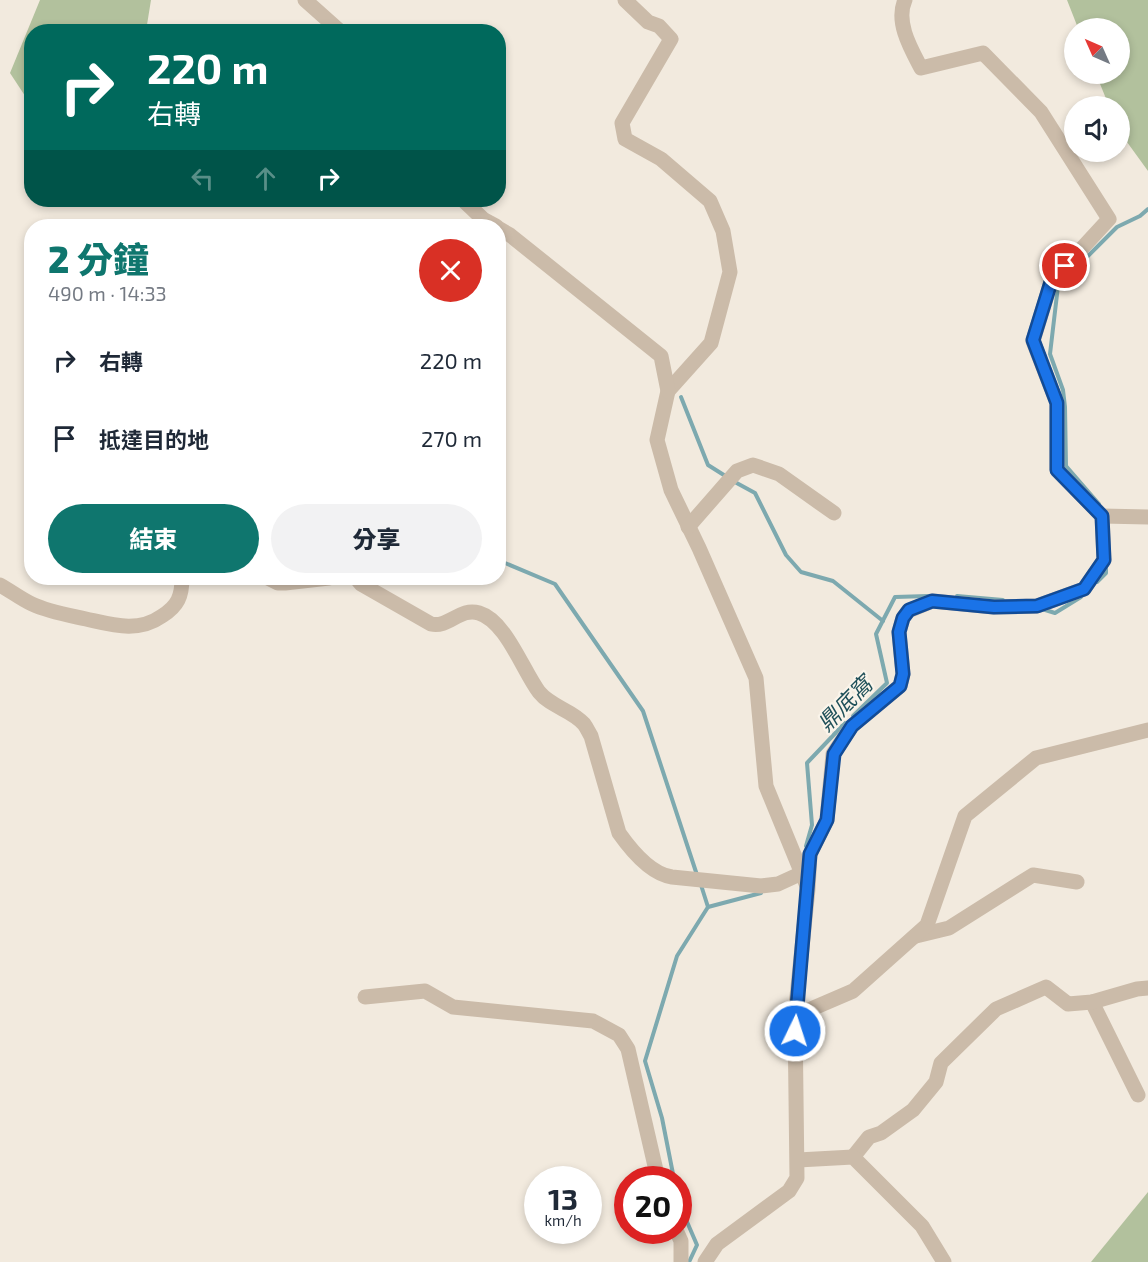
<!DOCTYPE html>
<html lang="zh-TW">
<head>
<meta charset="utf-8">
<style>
  body { margin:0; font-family:"Exo 2","Noto Sans TC",sans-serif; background:#f2f2f3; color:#1f2937; height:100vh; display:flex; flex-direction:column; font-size:22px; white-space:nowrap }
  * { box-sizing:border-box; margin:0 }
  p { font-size:20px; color:#747a83 }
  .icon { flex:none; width:33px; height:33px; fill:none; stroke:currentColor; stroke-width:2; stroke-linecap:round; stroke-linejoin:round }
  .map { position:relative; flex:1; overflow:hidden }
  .details { position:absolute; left:24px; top:219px; width:482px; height:366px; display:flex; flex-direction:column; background:#fff; border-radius:24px; box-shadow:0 3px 9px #0003 }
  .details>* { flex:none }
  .hud { position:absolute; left:24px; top:24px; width:482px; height:183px; border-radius:24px; box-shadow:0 3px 9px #0003; background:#00695c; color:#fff; overflow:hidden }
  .needle { width:39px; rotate:315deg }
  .tools { position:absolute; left:1064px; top:18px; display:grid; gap:12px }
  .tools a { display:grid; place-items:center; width:66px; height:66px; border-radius:50%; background:#fff; box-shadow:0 3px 9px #0003; font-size:30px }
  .speed { position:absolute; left:524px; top:1166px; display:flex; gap:12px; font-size:30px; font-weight:700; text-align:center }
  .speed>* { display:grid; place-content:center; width:78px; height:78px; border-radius:50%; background:#fff; box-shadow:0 3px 9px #0003; line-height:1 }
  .speed small { font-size:15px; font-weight:400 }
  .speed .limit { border:9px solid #d22; background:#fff; color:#111 }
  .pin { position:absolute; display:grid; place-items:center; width:51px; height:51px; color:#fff; margin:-26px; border:3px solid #fff; border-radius:50%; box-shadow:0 2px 6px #0007 }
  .me { position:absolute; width:66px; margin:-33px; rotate:4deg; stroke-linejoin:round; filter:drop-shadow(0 0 4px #0008) }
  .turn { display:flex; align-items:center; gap:21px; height:126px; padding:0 24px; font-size:27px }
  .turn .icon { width:78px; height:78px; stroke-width:2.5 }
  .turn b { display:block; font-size:42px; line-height:51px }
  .lanes { display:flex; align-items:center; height:57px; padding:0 24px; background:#0003; justify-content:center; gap:30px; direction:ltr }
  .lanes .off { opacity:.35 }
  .round { display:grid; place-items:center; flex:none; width:63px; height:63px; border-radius:32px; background:#f2f2f3 }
  .summary { display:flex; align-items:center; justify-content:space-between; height:102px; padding:0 24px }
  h1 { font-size:36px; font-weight:800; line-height:45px; color:#0f766e }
  .primary-button { display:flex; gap:12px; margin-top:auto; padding:12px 24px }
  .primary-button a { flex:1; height:69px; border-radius:36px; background:#0f766e; color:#fff; font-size:24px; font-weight:800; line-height:69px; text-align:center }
  .primary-button a+a { background:#f2f2f3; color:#1f2937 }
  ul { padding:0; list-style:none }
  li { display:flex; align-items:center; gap:18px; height:78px; padding:0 24px }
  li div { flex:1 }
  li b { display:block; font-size:22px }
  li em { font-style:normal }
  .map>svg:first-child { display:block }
  .green { fill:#b2c19d }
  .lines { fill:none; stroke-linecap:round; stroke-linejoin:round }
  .stream { stroke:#7da9af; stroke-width:4 }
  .minor { stroke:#cbbba9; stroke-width:15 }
  .route-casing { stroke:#114b97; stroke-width:15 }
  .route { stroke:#1a73e8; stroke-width:10 }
  .labels { text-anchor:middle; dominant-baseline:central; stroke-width:4.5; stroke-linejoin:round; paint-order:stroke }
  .water-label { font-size:22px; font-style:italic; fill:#1f5059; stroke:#faf4ea }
</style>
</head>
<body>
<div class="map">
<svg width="1148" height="1262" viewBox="0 0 1148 1262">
  <rect width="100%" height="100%" fill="#f2eade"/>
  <g class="green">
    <polygon points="40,0 151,0 146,31 32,32 31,105 10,73"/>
    <polygon points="1067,0 1148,0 1148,171 1119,131 1119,106 1109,106 1096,74 1119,74 1119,28 1078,28"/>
    <polygon points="1148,1192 1148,1262 1091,1262"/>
  </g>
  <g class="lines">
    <g class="stream">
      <polyline points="681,397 708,465 727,477"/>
      <polyline points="733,481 755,493 786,555 801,572 833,581 883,621"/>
      <polyline points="1099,504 1066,466 1065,407 1063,390 1050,354 1058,286 1117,227 1140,216 1148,209"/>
      <polyline points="498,560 555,584 643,711 697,875"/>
      <polyline points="1097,582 1106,573 1106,566"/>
      <polyline points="957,596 1003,600"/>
      <polyline points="1042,609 1055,613 1081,597"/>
      <polyline points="853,716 887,683 876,634 895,597 928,596"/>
      <polyline points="806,846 812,825 807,763 845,723"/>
      <polyline points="701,885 708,907"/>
      <polyline points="674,1179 662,1118 645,1061 677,956 708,907 761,893"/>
      <polyline points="678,1201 697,1245 689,1262"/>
    </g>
    <g class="minor">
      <polyline points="305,0 341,32"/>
      <polyline points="625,0 648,22 659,26 671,39 622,123 625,139 661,159 710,201 723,231 730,272 711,343 668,391 657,440 671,490 699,548 756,678 766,786 807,886"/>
      <polyline points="463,200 483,219 496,226"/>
      <polyline points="498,228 510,235 661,356 668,391"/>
      <polyline points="1102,516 1148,517"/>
      <polyline points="688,527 737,471 753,465 779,474 834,513"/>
      <polyline points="268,578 278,583 285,583 329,578"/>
      <path d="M 356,578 L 361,584 L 431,624 C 449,628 460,607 479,613 C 506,621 523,671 539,692 C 551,707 572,710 584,724 C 587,728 589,733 591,736 L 619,833 C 631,850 651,874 672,877 L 761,886 L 778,884 L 802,873"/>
      <path d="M 0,585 C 11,591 21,599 32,604 C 49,612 68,615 86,619 C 113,625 138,633 162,616 C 178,606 182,596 182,578"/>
      <polyline points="916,936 949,928 1033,875 1077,882"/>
      <polyline points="365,997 425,991 453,1007 593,1021 619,1035 628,1049 658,1179"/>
      <polyline points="1092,1002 1138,1095"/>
      <polyline points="795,1016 853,991 927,925 965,816 1036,758 1148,730"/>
      <polyline points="853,1157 869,1137 881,1133 913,1110 936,1082 941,1063 996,1009 1046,987 1068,1004 1092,1002 1137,989 1148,988"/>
      <polyline points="798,1160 853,1157 922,1226 944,1262"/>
      <polyline points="676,1230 681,1241 681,1262"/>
      <path d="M 705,1262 L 717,1244 L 789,1191 L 797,1178 L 795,1016 L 808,889 L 810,854 L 827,820 L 833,754 L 852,726 L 900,686 L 903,674 L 899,632 L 903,618 L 908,611 L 932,601 L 994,607 L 1037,606 L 1084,589 L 1104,560 L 1102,516 L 1057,470 L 1057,403 L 1033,341 L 1051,282 L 1109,219 L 1041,112 L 983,53 L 921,68 C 911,49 895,22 905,0"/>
    </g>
  </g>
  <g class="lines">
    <g class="route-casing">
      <polyline id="route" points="795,1031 810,854 827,820 834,754 852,726 900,686 903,674 899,632 903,618 909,610 932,601 994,607 1037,606 1084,589 1104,560 1102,516 1057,470 1057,403 1033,340 1051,282 1065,266"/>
    </g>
    <use href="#route" class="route"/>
  </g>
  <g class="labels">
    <g class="water-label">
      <text transform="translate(844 703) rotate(-45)">鼎底窩</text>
    </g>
  </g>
</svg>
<div class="tools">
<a><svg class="needle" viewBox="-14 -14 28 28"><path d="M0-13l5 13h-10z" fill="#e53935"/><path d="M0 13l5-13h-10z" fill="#747a83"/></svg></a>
<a><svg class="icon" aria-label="sound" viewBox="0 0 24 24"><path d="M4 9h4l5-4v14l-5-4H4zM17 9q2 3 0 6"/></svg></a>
</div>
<div class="speed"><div>13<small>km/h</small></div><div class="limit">20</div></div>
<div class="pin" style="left:1065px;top:266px;background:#d93025"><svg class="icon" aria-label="arrive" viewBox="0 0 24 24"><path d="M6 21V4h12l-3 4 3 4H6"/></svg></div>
<svg class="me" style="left:795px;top:1031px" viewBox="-20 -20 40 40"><circle r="17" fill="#1a73e8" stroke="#fff" stroke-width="3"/><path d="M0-11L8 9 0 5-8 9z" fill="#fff"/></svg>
<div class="hud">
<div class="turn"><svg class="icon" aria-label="right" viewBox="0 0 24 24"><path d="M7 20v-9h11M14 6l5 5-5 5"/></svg><div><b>220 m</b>右轉</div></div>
<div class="lanes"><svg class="icon off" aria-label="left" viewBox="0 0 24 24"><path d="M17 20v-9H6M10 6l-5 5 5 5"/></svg><svg class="icon off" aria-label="ahead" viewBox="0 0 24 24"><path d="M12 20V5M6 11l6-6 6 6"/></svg><svg class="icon" aria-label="right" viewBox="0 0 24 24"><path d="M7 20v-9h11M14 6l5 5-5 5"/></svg></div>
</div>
<section class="details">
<div class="summary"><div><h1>2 分鐘</h1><p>490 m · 14:33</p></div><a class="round" style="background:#d93025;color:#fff"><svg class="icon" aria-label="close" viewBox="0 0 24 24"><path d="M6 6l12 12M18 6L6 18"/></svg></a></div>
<ul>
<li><svg class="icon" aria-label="right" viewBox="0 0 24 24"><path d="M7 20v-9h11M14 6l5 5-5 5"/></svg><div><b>右轉</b></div><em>220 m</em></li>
<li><svg class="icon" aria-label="arrive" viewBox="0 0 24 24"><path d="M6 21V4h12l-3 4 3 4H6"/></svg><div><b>抵達目的地</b></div><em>270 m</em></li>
</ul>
<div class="primary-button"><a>結束</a><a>分享</a></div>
</section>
</div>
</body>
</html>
